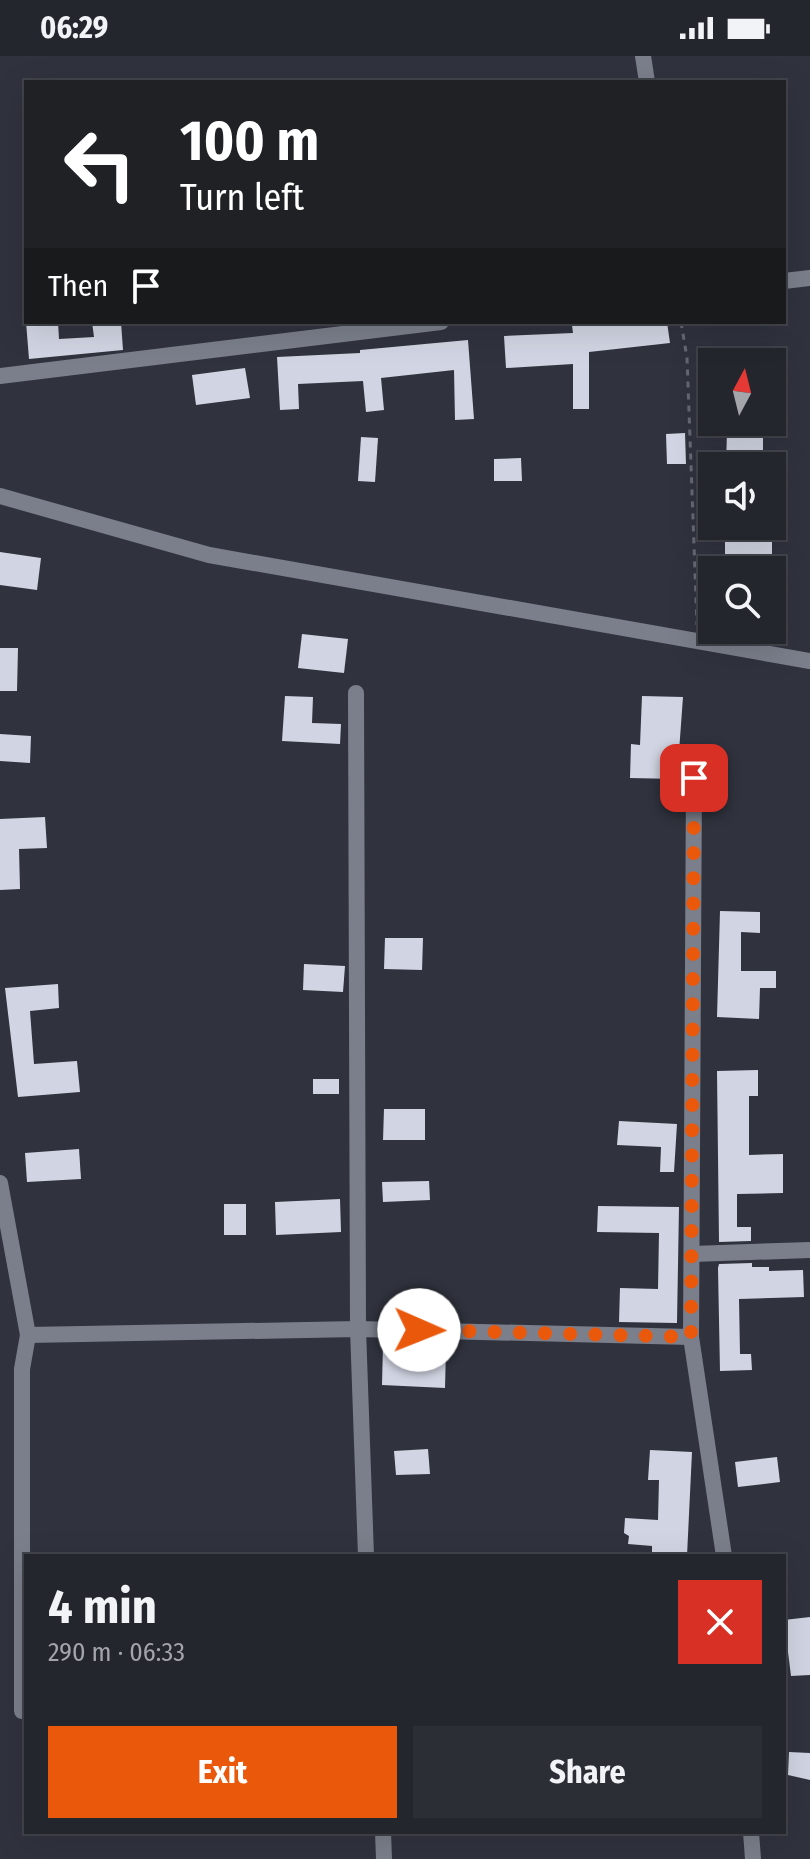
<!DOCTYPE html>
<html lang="en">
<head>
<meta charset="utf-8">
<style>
  body { margin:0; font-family:"Fira Sans Condensed",sans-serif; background:#2c2e36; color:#f1f3f6; height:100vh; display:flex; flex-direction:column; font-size:30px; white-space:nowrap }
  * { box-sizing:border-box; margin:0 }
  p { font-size:26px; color:#a3a5aa }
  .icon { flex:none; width:44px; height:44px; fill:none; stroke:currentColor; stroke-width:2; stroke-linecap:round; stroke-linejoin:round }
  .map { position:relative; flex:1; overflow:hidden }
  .panel { position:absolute; left:24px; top:1498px; width:762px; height:280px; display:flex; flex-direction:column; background:#24262e; border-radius:0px; box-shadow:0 8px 32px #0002,0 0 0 2px #41434a }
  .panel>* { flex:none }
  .banner { position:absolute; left:24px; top:24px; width:762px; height:244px; border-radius:0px; box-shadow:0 8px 32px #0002,0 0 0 2px #41434a; background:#202124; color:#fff; overflow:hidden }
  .needle { width:52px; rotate:7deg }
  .controls { position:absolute; left:698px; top:292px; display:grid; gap:16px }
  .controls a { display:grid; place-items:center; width:88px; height:88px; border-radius:0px; background:#24262e; box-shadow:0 8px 32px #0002,0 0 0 2px #41434a; font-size:40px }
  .pin { position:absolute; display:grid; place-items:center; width:68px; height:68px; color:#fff; margin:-34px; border-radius:16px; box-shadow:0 4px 12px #0006 }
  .me { position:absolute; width:88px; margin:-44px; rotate:91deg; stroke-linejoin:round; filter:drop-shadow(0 0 6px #0008) }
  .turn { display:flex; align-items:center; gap:28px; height:168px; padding:0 24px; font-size:36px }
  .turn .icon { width:104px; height:104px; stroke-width:2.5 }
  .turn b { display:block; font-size:56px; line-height:68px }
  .then { display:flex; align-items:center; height:76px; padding:0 24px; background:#0003; gap:16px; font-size:30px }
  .round { display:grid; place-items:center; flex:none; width:84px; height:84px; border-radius:0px; background:#2c2e36 }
  .summary { display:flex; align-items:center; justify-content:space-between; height:136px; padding:0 24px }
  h1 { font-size:48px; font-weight:700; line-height:60px }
  .cta { display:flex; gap:16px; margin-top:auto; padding:16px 24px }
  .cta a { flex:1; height:92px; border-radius:0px; background:#ea580c; color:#fff; font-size:32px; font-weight:700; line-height:92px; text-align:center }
  .cta a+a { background:#2c2e36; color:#f1f3f6 }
  .status { display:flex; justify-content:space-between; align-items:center; height:56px; padding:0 40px; background:#24262e; direction:ltr }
  .status svg { height:22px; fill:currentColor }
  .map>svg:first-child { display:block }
  .building { fill:#d1d4e2 }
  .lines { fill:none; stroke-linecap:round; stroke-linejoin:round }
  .path { stroke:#676973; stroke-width:3; stroke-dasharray:6 6; stroke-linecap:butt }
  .street { stroke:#7b7f8b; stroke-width:16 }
  .route { stroke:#ea580c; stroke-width:14; stroke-dasharray:0 25.2 }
</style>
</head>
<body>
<div class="status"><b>06:29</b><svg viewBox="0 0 49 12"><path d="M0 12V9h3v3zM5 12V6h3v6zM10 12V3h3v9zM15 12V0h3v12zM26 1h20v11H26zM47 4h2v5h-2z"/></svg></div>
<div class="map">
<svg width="810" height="1803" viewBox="0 0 810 1803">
  <rect width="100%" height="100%" fill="#30333e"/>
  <g class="building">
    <polygon points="26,266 58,266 59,283 94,281 92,266 121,266 123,294 29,303"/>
    <polygon points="600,266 667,266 670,287 589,296 589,353 573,353 573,308 506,312 504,280 573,277 572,269"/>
    <polygon points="468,284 474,363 455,364 454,314 381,322 384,354 366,356 363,325 298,328 299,353 280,354 277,301 360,297 360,294"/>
    <polygon points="245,312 250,342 196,349 192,319"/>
    <polygon points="727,375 763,375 763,410 726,410"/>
    <polygon points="685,377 686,408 667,408 666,378"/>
    <polygon points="361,381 378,382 375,426 358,425"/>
    <polygon points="521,402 522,425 494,425 494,403"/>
    <rect x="725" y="482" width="47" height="32"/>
    <polygon points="0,496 41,502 37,534 0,529"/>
    <polygon points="302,578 348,583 344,617 298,612"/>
    <polygon points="0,592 18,592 17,635 0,635"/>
    <polygon points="285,640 313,641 312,667 341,668 340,688 282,685"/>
    <polygon points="642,640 683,641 677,723 630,722 631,688 640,689"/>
    <polygon points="0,678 31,680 30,707 0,705"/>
    <polygon points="45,761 47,792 19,793 20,833 0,834 0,763"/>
    <polygon points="720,855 760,856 760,877 741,876 741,915 776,915 776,932 760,932 759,963 717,961"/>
    <polygon points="385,882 423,882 422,914 384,913"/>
    <polygon points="304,908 345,910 343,936 303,934"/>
    <polygon points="58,928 59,952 30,955 34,1008 77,1005 80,1036 18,1041 5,932"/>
    <polygon points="758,1014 758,1040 749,1040 749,1099 783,1098 783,1137 737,1138 737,1171 751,1171 751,1185 719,1186 717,1015"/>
    <rect x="313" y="1023" width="26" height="15"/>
    <polygon points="384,1053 425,1053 425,1084 383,1084"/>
    <polygon points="619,1065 677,1068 674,1116 660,1116 661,1091 617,1089"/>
    <polygon points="79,1093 81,1123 27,1126 25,1097"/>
    <polygon points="429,1125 430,1144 383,1146 382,1126"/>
    <polygon points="340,1143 341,1176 276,1179 275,1146"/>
    <rect x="224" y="1148" width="22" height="31"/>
    <polygon points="598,1150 679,1151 677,1267 619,1266 620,1232 658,1233 659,1177 597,1176"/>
    <polygon points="752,1207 752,1211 769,1211 769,1215 803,1214 804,1241 739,1243 740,1298 751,1298 752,1314 720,1315 718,1212 719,1208"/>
    <polygon points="383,1289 446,1291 445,1332 382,1329"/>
    <polygon points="428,1393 430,1418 396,1419 394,1395"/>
    <polygon points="650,1394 692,1396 687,1500 652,1500 652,1490 628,1488 629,1480 624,1477 625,1462 658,1464 659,1424 648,1424"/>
    <polygon points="777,1401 780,1426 738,1431 735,1406"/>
    <polygon points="810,1561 810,1619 791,1620 784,1564"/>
    <polygon points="789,1696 810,1697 810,1724 788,1719"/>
  </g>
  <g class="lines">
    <polyline class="path" points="681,266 687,302 697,569"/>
    <g class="street">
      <polyline points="643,0 647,26"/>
      <polyline points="784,225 810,222"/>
      <polyline points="0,320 441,266"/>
      <polyline points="0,440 209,499 810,605"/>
      <polyline points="356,637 358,1273 366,1500"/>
      <polyline points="0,1127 28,1279 358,1273 691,1281 694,722"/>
      <polyline points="692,1198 810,1194"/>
      <polyline points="691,1281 724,1500"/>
      <polyline points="22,1655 22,1313 28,1279"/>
      <polyline points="383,1776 384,1803"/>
      <polyline points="751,1776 753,1803"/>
    </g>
  </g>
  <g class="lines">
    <polyline class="route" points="419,1274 691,1281 694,722"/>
  </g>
</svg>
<div class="controls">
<a><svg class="needle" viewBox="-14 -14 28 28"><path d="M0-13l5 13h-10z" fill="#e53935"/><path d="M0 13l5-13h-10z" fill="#a3a5aa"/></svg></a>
<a><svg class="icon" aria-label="sound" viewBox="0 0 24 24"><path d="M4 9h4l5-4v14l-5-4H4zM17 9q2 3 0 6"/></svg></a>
<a><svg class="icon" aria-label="search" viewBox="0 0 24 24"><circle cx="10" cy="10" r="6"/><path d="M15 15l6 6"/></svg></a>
</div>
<div class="pin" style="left:694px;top:722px;background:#d93025"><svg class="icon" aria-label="arrive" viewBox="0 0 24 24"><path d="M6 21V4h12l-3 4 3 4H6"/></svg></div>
<svg class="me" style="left:419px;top:1274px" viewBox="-20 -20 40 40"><circle r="19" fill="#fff"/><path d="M0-13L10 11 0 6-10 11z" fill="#ea580c"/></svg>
<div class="banner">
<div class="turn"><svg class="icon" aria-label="left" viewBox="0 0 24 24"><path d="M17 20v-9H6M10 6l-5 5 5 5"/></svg><div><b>100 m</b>Turn left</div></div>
<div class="then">Then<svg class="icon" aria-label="arrive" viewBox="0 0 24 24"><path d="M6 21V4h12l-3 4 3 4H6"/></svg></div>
</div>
<section class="panel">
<div class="summary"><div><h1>4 min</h1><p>290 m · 06:33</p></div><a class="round" style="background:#d93025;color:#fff"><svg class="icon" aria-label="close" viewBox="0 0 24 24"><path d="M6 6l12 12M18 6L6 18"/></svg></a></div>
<div class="cta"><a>Exit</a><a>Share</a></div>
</section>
</div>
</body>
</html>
